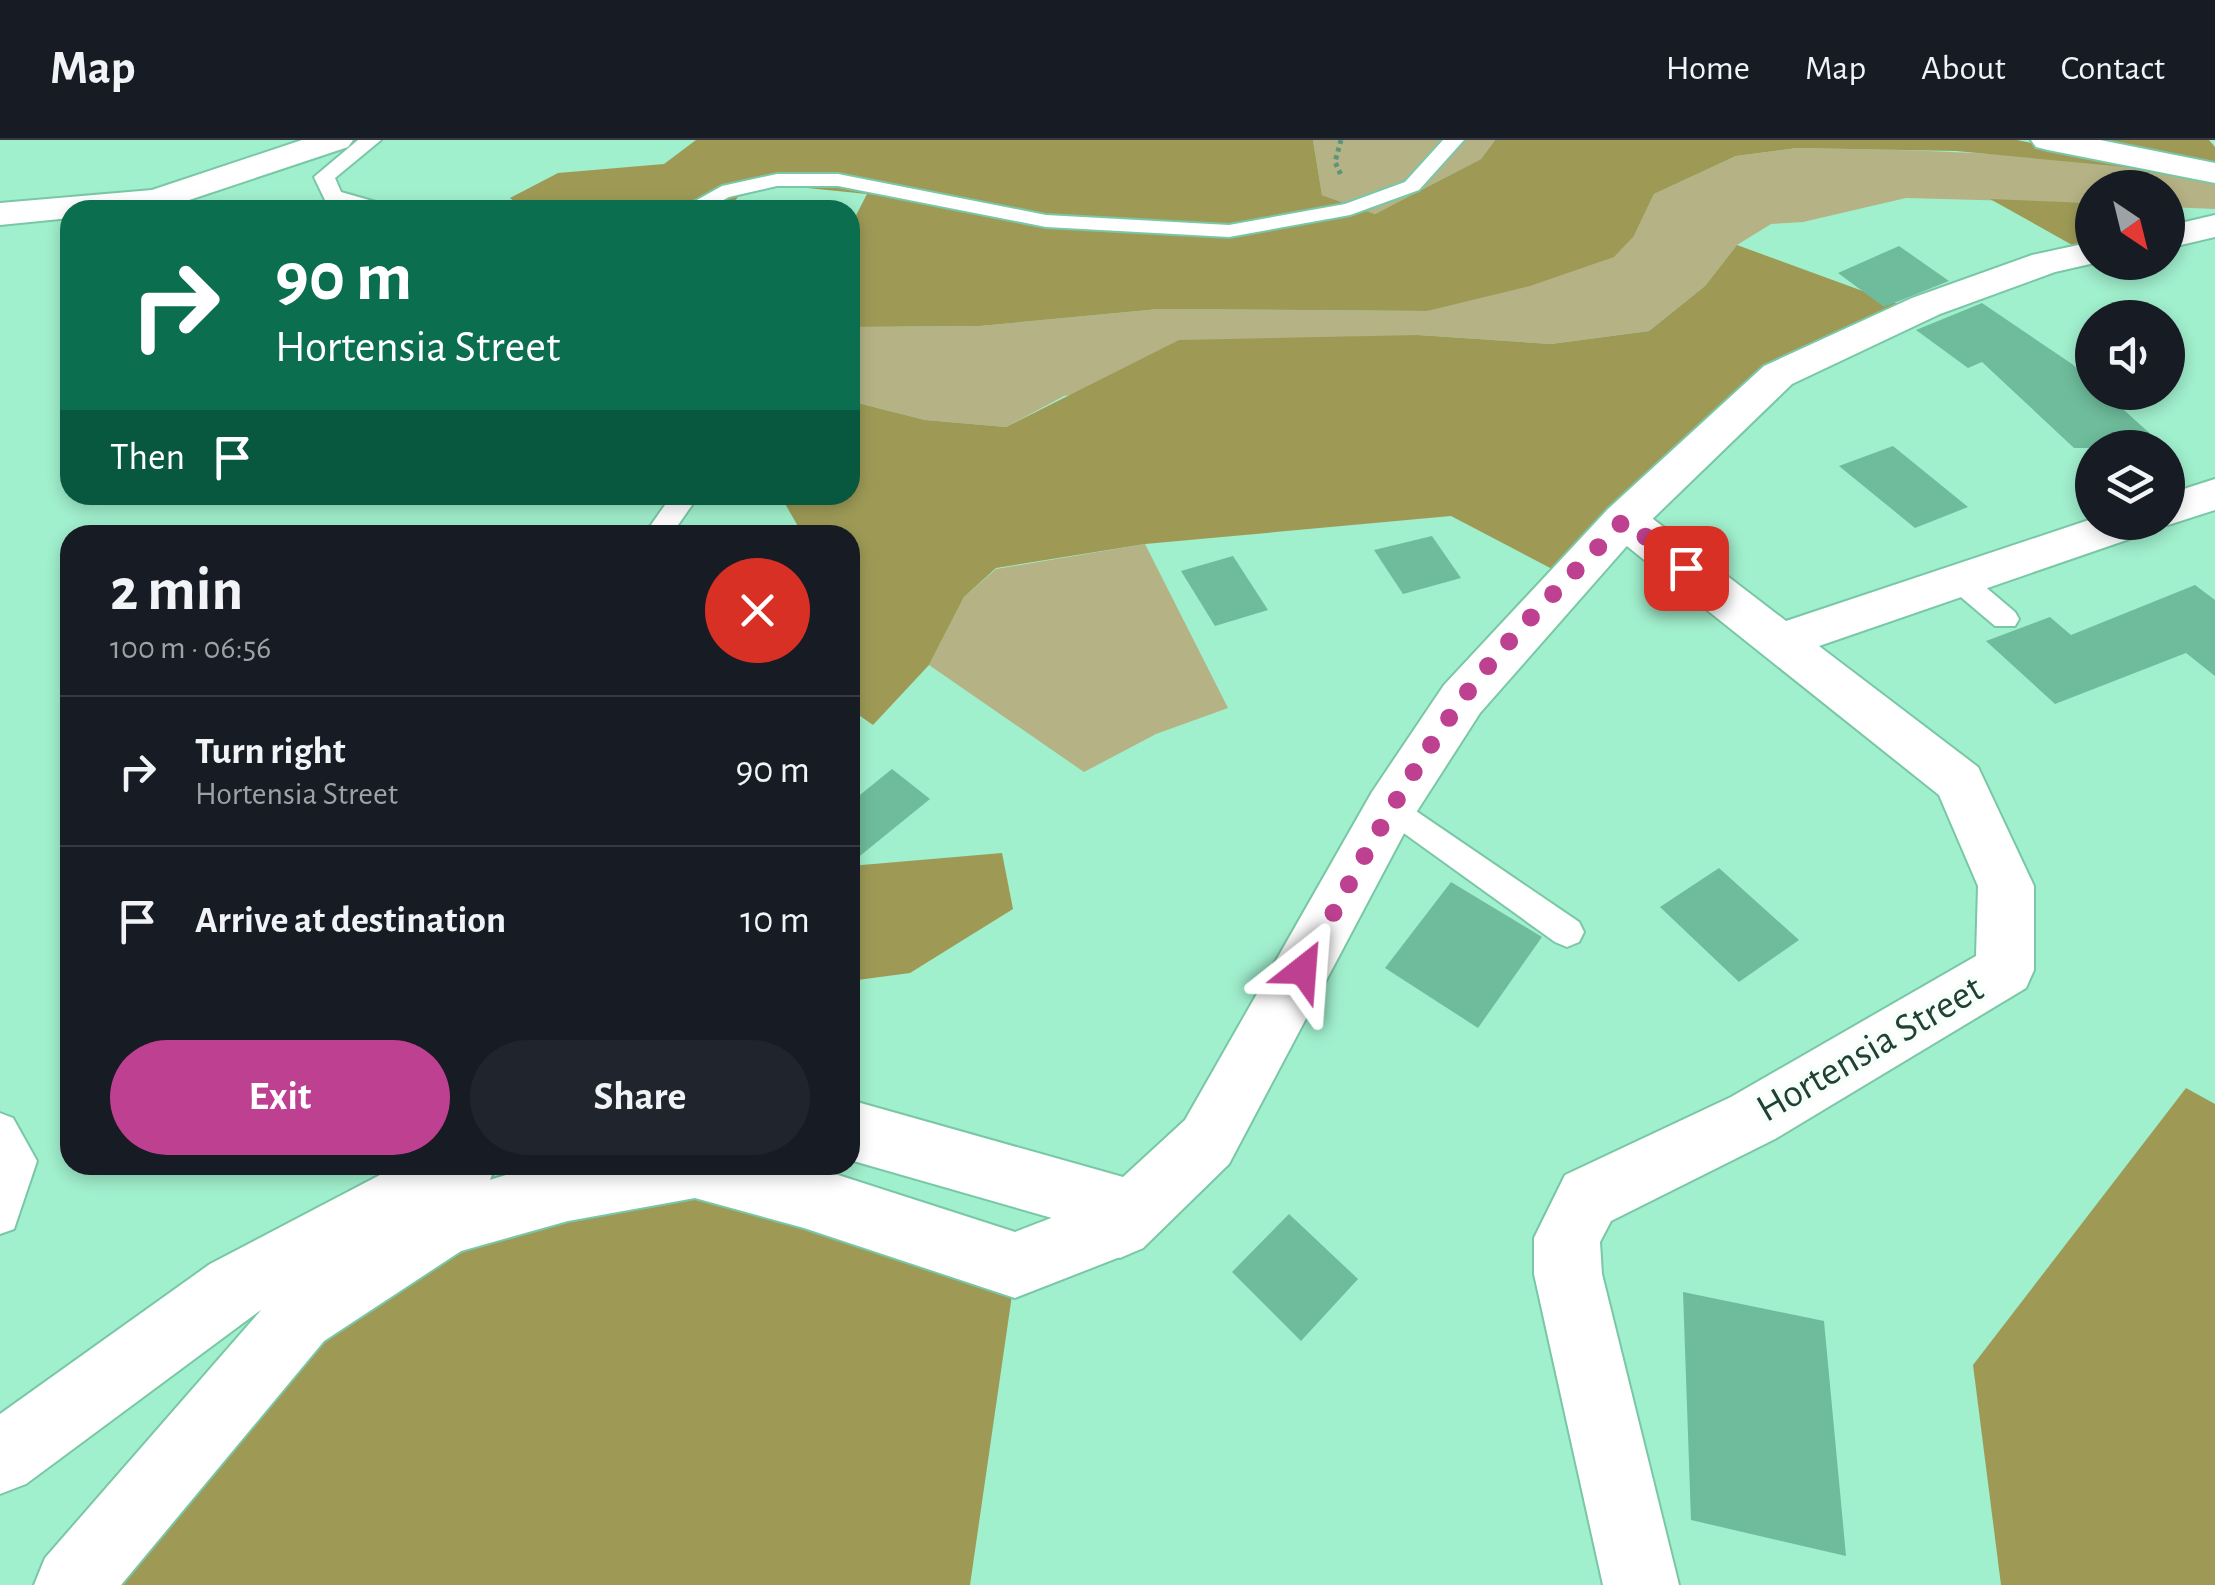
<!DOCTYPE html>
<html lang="en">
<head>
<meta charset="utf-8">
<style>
  body { margin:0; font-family:"Alegreya Sans",sans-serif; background:#20242c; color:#f1f3f6; height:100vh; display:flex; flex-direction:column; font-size:38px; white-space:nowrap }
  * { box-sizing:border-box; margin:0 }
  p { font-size:32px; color:#9ea1a6 }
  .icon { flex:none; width:55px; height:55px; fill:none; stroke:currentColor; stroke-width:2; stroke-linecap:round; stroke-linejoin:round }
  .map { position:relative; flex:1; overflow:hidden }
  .details { position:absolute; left:60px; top:385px; width:800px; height:650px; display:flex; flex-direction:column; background:#171b24; border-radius:30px; box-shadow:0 5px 15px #0003 }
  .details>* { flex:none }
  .banner { position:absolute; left:60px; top:60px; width:800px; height:305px; border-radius:30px; box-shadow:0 5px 15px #0003; background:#0b6e4f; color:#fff; overflow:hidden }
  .needle { width:65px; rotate:145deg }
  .tools { position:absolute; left:2075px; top:30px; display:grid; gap:20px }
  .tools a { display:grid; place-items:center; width:110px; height:110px; border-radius:50%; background:#171b24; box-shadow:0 5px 15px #0003; font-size:50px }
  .pin { position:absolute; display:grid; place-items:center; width:85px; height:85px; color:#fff; margin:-42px; border-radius:20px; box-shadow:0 5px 15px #0006 }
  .me { position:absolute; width:110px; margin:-55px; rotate:28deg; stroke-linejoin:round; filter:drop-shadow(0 0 8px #0008) }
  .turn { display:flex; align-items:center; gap:35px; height:210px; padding:0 50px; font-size:45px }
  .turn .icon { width:130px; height:130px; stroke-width:2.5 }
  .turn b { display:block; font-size:70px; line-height:85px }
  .then { display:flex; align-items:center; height:95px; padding:0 50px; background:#0003; gap:20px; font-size:38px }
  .round { display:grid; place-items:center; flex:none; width:105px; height:105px; border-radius:52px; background:#20242c }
  .head { display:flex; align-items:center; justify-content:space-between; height:170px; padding:0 50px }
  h1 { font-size:60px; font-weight:700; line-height:75px }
  .primary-button { display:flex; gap:20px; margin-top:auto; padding:20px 50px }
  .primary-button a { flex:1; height:115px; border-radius:60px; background:#bd4190; color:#fff; font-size:40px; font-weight:700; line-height:115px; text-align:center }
  .primary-button a+a { background:#20242c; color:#f1f3f6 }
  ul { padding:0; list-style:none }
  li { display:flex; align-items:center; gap:30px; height:150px; padding:0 50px; border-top:2px solid #363941 }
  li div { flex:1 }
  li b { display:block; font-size:38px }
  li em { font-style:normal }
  header { display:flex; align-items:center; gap:60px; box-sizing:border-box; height:140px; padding:0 50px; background:#171b24; border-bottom:2px solid #363941 }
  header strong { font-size:48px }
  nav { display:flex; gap:55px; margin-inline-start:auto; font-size:35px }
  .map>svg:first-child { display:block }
  .green { fill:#b5b385 }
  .forest { fill:#9e9a56 }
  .building { fill:#6ebc9b }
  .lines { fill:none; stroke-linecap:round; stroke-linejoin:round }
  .service-casing { stroke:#79c7a6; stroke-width:4 }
  .minor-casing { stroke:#79c7a6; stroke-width:4 }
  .tertiary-casing { stroke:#79c7a6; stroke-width:4 }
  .path { stroke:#5d947c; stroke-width:5; stroke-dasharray:4 4; stroke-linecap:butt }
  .service { fill:#fff; fill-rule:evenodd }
  .minor { fill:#fff; fill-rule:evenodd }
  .tertiary { fill:#fff; fill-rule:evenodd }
  .route { stroke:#bd4190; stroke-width:18; stroke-dasharray:0 32.4 }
  .labels { text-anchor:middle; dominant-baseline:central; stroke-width:8; stroke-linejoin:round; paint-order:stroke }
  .street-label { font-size:40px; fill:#204133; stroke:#f7fffb }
</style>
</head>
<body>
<header>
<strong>Map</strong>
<nav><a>Home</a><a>Map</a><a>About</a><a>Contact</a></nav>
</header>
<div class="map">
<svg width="2215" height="1445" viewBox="0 0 2215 1445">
  <rect width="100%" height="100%" fill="#a0efcd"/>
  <g class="green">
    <polygon points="1313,0 1495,0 1481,19 1375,74 1322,55"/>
    <path d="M 1797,8 C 1936,10 2078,14 2215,39 L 2215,69 L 2168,67 L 2168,48 L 2092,48 L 2092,63 L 1906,58 L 1803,82 L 1771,84 L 1737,105 L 1705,146 L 1649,191 L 1551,204 L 1418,195 L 1064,256 L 1006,287 L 925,280 L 850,261 L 850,187 L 980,186 L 1159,169 L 1427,171 L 1634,96 L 1654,54 L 1736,16 Z"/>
    <polygon points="1145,404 1228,568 1156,594 1084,632 929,525 964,457 996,429"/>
  </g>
  <g class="forest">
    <polygon points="696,0 1313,0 1322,55 1375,74 1481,19 1495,0 2017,0 2168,31 1956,11 1797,8 1736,16 1654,54 1634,96 1614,117 1530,146 1427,171 1159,169 980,186 850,187 850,87 867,54 748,42 729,70 525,70 510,58 558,33 664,24"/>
    <polygon points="2092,0 2209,0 2215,7 2215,25"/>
    <polygon points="1990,59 2092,63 2092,101 2074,106"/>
    <polygon points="1737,105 1901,165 1763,233 1554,430 1451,376 1145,404 996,428 964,457 929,525 873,585 850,569 850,508 860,497 850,479 850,395 803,395 780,355 850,355 850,261 925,280 1006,287 1179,200 1418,195 1551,204 1649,191 1705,146"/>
    <polygon points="1002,713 1013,769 910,833 850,841 850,726"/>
    <polygon points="2186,948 2215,964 2215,1445 2001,1445 1973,1225"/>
    <polygon points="681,1055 834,1087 1012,1155 970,1445 120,1445 330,1186 464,1107"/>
  </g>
  <g class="building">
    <polygon points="1899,106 1949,141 1884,167 1838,133"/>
    <polygon points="1982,163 2072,224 2092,242 2092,252 2104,252 2166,308 2074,308 1982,222 1968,228 1916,190"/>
    <polygon points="1893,306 1968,367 1915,388 1839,326"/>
    <polygon points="1432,396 1461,438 1403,454 1374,410"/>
    <polygon points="1233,416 1268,470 1215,486 1181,431"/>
    <polygon points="2195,445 2215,460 2215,536 2186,513 2055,564 1986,501 2050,477 2071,495"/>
    <polygon points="892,629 930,659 850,724 850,663"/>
    <polygon points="1719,728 1799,800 1739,842 1660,767"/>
    <polygon points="1451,742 1542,797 1478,888 1385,828"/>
    <polygon points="1289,1074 1358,1139 1301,1201 1232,1132"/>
    <polygon points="1683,1152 1824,1181 1846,1416 1691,1380"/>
  </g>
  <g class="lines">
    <g class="service-casing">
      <g id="service">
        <polygon points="358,0 381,0 335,38 341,52 383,64 385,70 359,70 325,60 314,37"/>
        <polygon points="1443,0 1464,0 1419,50 1350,75 1229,97 1046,87 838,46 777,46 729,57 705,70 679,70 722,46 777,34 838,34 1046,75 1229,85 1345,64 1405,42"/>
        <polygon points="672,355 699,355 671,395 644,395"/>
        <polygon points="1959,430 1969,433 2015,472 2019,479 2015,486 1995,486 1949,447 1945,440 1949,433"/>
        <polygon points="1391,654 1579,782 1584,792 1579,802 1567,807 1555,802 1380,676 1375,667 1380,658"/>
        <polygon points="0,973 13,978 37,1021 14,1089 0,1094"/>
      </g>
    </g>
    <g class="minor-casing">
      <g id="minor">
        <polygon points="302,0 353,0 348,7 159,70 70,70 70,78 0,85 0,63 152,50"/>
        <polygon points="2031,0 2100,0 2215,23 2215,43 2048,10 2036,7"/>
        <polygon points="2215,339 2215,370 2168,385 2158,382 2168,382 2168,354"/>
        <polygon points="1624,365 1640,369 1786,481 2092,379 2092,382 2153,382 2147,393 1819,506 1978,627 2034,746 2034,830 2026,848 1775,999 1611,1081 1600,1102 1602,1134 1679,1445 1603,1445 1534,1134 1534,1098 1565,1035 1731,957 1976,816 1978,746 1939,655 1608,391 1602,380 1608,369"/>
        <polygon points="850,960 1123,1037 1143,1062 1153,1085 1143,1108 1120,1118 1097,1108 1080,1086 850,1020"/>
        <polygon points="399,1025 496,1025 487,1047 258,1172 26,1344 0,1354 0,1274 210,1124"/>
      </g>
    </g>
    <g class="tertiary-casing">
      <g id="tertiary">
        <polygon points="2215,75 2215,97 2168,108 2168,86"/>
        <polygon points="2092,102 2092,122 2099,122 2055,132 1940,174 1792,244 1640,391 1480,573 1410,682 1229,1024 1143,1108 1015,1158 804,1088 695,1058 568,1081 461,1111 324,1201 121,1445 34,1445 45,1418 276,1153 423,1060 539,1025 807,1025 1015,1092 1098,1060 1185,980 1372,652 1444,545 1608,369 1764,226 1912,158 2032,115"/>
      </g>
    </g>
    <polyline class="path" points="1341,0 1335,22 1342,37"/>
    <use href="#service" class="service"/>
    <use href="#minor" class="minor"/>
    <use href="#tertiary" class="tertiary"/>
  </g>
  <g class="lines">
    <path class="route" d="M 1303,830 C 1352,738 1400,646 1461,561 C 1508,496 1569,439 1624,380 L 1686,428"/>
  </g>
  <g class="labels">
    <g class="street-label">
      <text transform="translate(1870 909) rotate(-30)">Hortensia Street</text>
    </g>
  </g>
</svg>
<div class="tools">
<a><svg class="needle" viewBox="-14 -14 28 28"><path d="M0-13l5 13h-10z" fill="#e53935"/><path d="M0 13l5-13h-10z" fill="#9ea1a6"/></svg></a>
<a><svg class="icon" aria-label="sound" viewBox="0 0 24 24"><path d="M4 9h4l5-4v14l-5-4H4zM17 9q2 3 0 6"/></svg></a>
<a><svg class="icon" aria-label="layers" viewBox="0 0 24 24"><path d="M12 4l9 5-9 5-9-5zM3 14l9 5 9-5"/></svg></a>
</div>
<div class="pin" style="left:1686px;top:428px;background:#d93025"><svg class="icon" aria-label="arrive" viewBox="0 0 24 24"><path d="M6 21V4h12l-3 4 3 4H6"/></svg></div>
<svg class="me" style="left:1303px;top:830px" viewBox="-20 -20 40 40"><path d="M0-17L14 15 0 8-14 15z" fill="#bd4190" stroke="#fff" stroke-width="4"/></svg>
<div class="banner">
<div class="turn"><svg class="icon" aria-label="right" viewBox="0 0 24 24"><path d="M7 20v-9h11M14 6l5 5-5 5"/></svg><div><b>90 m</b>Hortensia Street</div></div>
<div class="then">Then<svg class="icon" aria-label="arrive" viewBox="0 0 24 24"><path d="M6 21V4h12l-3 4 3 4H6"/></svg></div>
</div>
<section class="details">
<div class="head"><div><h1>2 min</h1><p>100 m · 06:56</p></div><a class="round" style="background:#d93025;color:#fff"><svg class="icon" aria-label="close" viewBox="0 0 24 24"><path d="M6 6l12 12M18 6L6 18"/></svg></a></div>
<ul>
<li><svg class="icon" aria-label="right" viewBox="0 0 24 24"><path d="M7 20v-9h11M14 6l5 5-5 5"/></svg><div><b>Turn right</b><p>Hortensia Street</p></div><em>90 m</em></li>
<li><svg class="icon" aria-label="arrive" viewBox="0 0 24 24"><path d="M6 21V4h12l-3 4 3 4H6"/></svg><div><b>Arrive at destination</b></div><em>10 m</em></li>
</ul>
<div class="primary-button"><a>Exit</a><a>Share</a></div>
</section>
</div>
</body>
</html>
